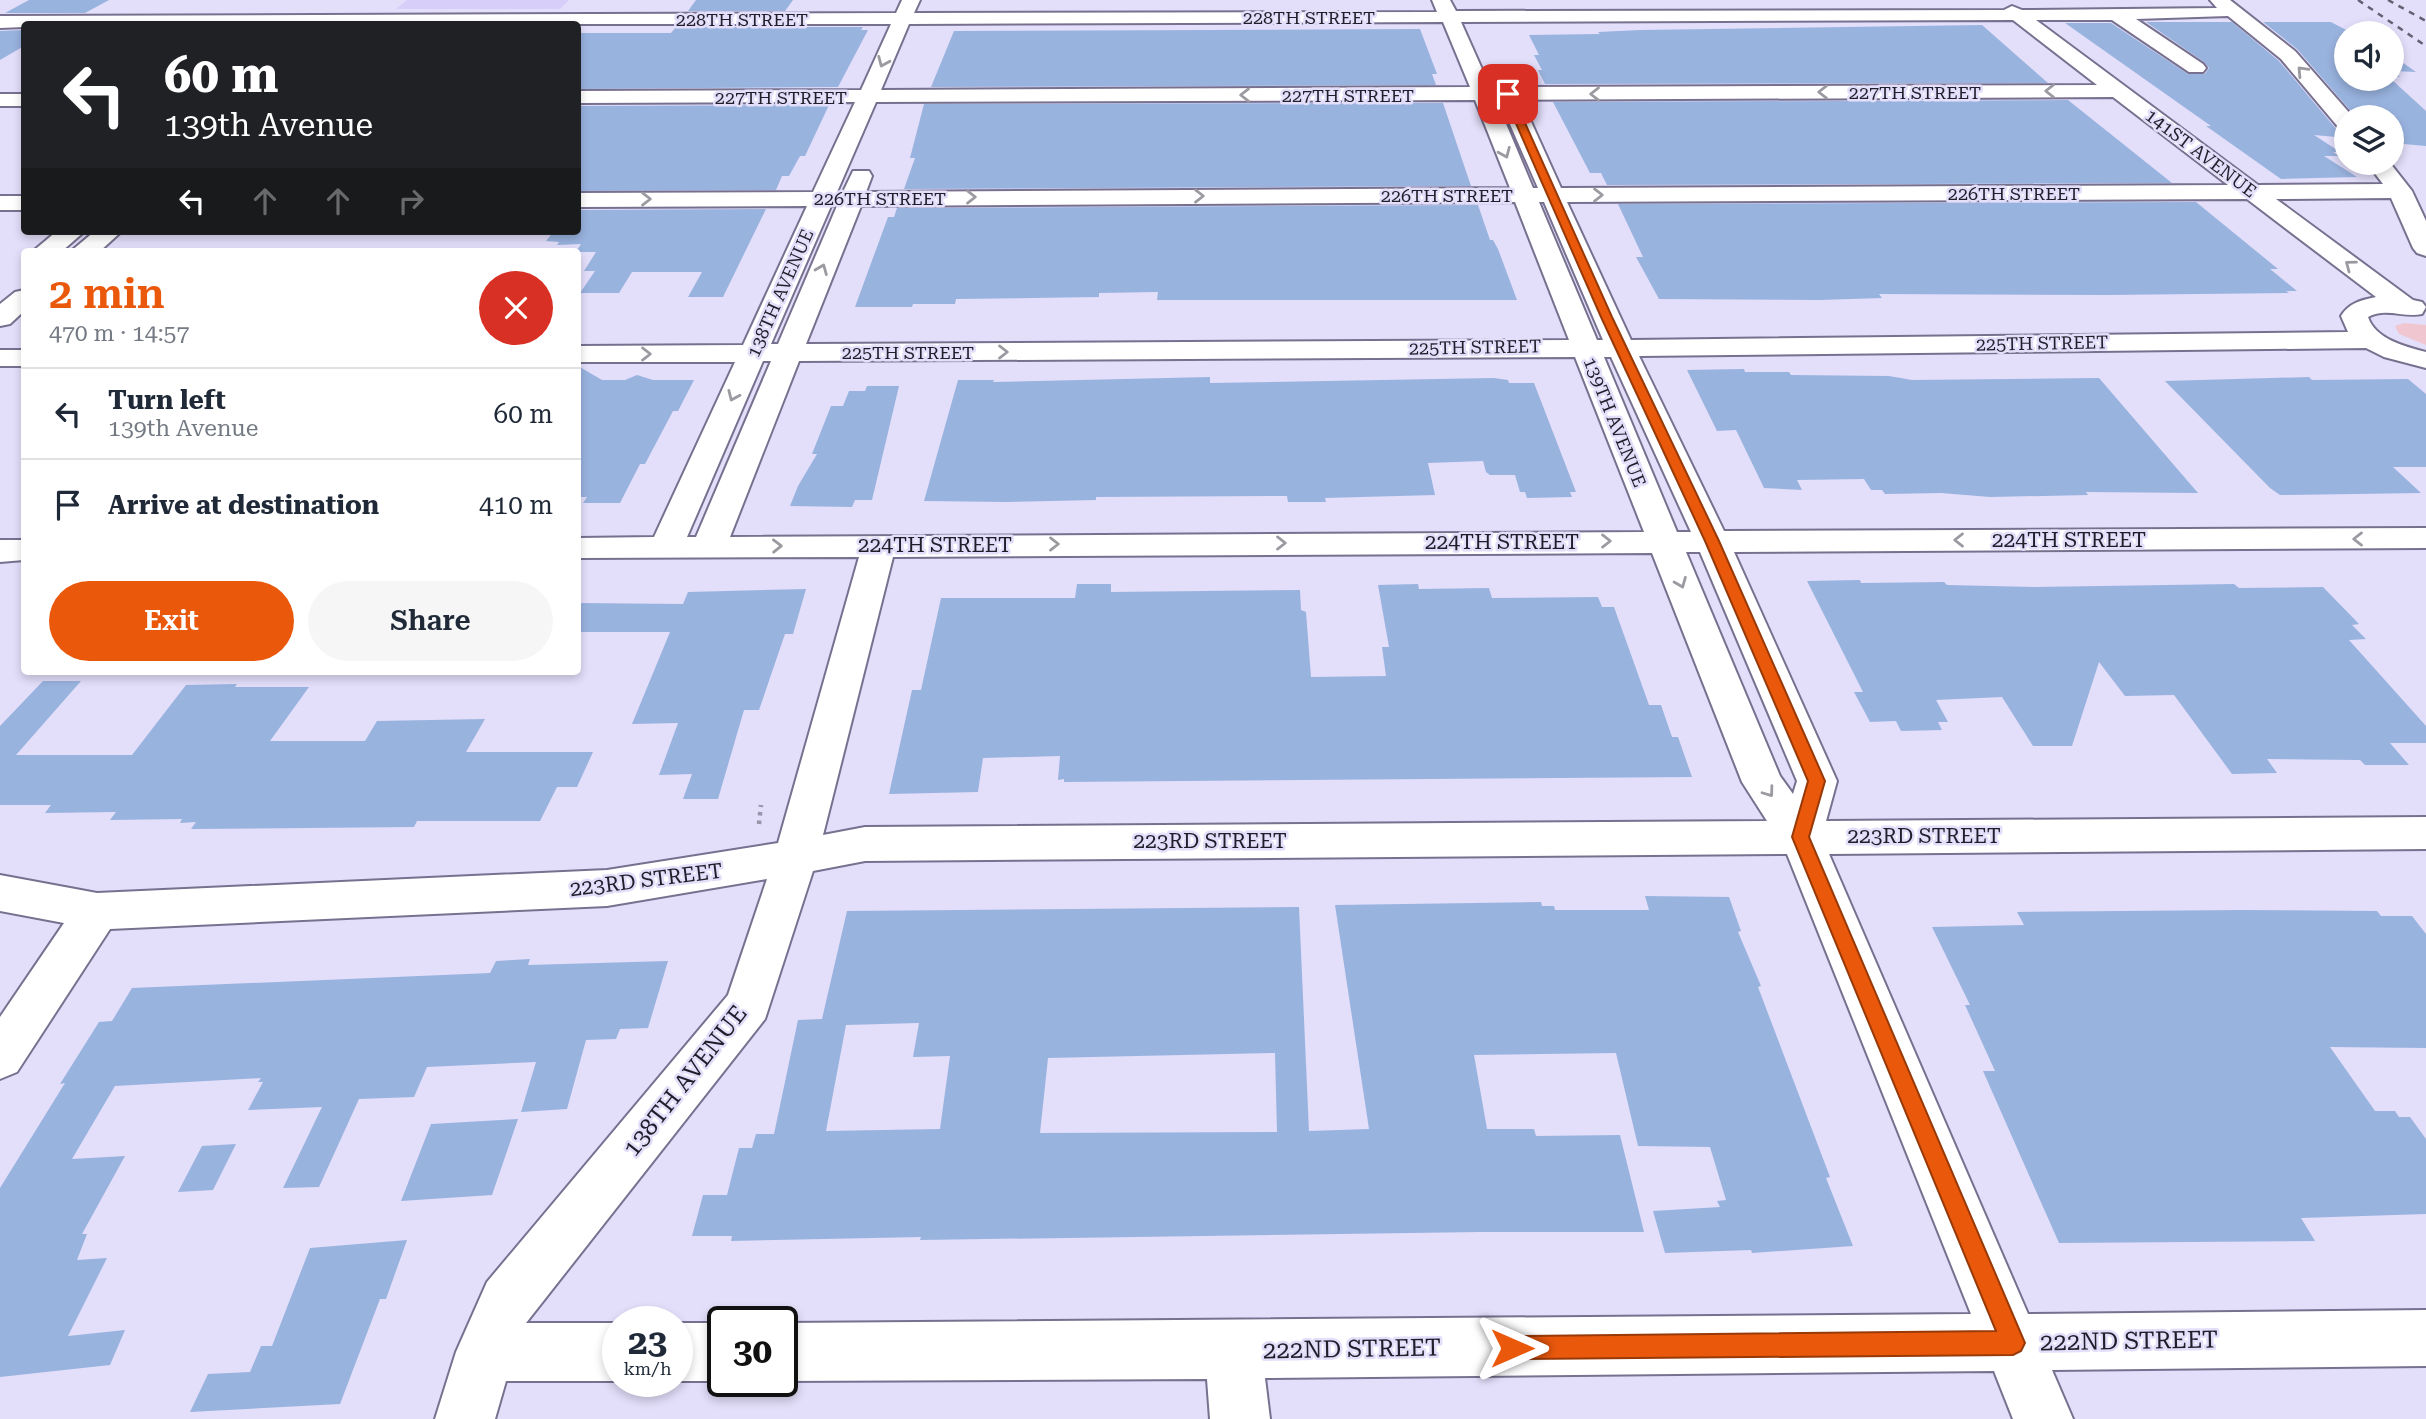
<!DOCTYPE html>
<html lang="en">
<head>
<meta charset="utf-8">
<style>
  body { margin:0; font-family:"Roboto Serif",serif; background:#f6f6f7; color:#1f2937; height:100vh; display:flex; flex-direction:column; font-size:26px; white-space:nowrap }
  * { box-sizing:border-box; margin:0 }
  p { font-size:23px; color:#747a83 }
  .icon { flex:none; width:38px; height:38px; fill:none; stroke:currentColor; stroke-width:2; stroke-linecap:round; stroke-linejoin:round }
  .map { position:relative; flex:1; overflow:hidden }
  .sheet { position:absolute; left:21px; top:248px; width:560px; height:427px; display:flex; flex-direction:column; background:#fff; border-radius:7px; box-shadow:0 4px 10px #0003 }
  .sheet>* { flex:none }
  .guide { position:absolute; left:21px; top:21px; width:560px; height:214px; border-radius:7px; box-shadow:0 4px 10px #0003; background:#202124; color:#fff; overflow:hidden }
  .buttons { position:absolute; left:2334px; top:21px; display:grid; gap:14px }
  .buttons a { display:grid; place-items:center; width:70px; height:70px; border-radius:50%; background:#fff; box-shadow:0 4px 10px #0003; font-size:35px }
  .speed { position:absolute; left:602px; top:1306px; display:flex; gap:14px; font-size:35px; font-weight:700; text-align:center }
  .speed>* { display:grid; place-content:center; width:91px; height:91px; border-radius:50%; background:#fff; box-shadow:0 4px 10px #0003; line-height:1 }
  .speed small { font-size:18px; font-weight:400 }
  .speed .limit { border:4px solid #111; border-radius:10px; background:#fff; color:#111 }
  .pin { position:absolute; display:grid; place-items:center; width:60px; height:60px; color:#fff; margin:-30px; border-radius:14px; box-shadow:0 4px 10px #0006 }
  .me { position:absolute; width:77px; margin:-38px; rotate:90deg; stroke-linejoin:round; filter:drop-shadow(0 0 5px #0008) }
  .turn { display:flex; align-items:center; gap:24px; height:147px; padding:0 28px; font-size:32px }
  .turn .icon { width:91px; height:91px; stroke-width:2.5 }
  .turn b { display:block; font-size:49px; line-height:60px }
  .lanes { display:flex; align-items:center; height:66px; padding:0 28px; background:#0003; justify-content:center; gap:35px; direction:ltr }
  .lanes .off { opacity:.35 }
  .round { display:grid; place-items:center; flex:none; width:74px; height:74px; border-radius:37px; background:#f6f6f7 }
  .summary { display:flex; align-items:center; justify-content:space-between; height:119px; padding:0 28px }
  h1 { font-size:42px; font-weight:600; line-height:52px; color:#ea580c }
  .action { display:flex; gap:14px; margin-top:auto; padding:14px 28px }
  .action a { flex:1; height:80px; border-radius:42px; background:#ea580c; color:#fff; font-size:28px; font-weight:600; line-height:80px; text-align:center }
  .action a+a { background:#f6f6f7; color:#1f2937 }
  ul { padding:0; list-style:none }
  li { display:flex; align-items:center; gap:21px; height:91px; padding:0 28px; border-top:2px solid #e0e1e3 }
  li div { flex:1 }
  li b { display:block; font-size:26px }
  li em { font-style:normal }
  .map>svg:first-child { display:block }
  .built { fill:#d7cff9 }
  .green { fill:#f0c7d1 }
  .building { fill:#99b3df; fill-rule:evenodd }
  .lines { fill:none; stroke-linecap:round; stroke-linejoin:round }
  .minor-casing { stroke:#77708f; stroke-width:4 }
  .path { stroke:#9894aa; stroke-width:4.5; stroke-dasharray:3.5 5; stroke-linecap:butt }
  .minor { fill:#fff; fill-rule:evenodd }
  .rail { stroke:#656174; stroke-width:2.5; stroke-dasharray:6 6; stroke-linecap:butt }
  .oneway { stroke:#9b9aa0 }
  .route { fill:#ea580c; stroke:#983908; stroke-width:2 }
  .labels { text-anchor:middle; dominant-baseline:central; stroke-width:5; stroke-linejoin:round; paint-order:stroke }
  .far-street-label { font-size:18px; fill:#211e2b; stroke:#e3defa }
  .street-label { font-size:21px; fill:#211e2b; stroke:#e3defa }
  .near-street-label { font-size:24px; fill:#211e2b; stroke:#e3defa }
</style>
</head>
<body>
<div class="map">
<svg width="2426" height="1419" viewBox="0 0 2426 1419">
  <rect width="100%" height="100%" fill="#e3defa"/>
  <polygon class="built" points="407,0 569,0 560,9 396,9"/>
  <polygon class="green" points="2404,323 2426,325 2426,345 2399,334 2395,326"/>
  <g class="building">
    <polygon points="29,0 109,0 85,13 5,13"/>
    <polygon points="696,0 793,0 785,11 688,11"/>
    <polygon points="2146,22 2232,22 2279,61 2337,130 2347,132 2347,138 2314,135 2340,152 2333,152 2339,156 2324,156 2357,177 2281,179 2206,126 2211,126 2065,23 2111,23 2188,74 2205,74 2209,68 2204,62"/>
    <polygon points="2263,22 2331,22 2348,31 2364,33 2347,33 2347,79 2391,79 2426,111 2426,146 2392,143 2392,117 2356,117 2297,49"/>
    <polygon points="1982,25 2048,83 1545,84 1538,70 1542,70 1534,55 1539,55 1529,35 1600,34 1598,32 1640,30"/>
    <polygon points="676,27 863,27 861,30 868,30 838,87 578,89 578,33 671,33"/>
    <polygon points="1420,29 1437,74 1432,74 1436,85 931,87 954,31"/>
    <polygon points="24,30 24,46 0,60 0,31"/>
    <polygon points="2392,55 2416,72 2394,71 2400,77 2392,76"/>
    <polygon points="2068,100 2172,183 1607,185 1601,173 1590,173 1553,102"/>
    <polygon points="1443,103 1471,186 904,189 915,158 910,158 924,104"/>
    <polygon points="578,106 829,105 805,156 800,156 789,176 782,176 776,190 578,191"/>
    <polygon points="2196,202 2278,269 2270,269 2297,291 2286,291 2289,293 2106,295 1879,294 1882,298 1820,300 1659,299 1636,257 1643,257 1618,204"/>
    <polygon points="1478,205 1490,240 1493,240 1498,249 1517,300 1157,300 1158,292 1099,293 1099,297 956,299 955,304 913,304 912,307 855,307 888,217 894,217 897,208"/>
    <polygon points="578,210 766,209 723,297 688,297 702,272 632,272 619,293 580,293 595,271 584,271 596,252 576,252 581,244 557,245 559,242 546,241 554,231 578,231"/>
    <polygon points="578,366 602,380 625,380 637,375 653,380 694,380 678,411 673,411 645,464 640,464 620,503 583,503 587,497 578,497"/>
    <polygon points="1744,369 1745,372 1789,372 1791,375 1889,376 1912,380 2099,378 2198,493 2086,492 2088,495 1990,497 1941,493 1885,494 1882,490 1871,490 1864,479 1797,480 1802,490 1764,488 1736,430 1717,431 1687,370"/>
    <polygon points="1210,377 1210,383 1494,378 1508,380 1509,383 1534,383 1576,492 1570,492 1572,497 1527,498 1525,492 1520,492 1515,475 1490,475 1486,472 1483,461 1428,463 1435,495 1325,498 1326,502 1288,502 1287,496 1096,497 1096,500 1007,502 924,501 958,380 994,380 993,382"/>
    <polygon points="2309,377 2312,380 2408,379 2426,394 2426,467 2393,467 2421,493 2280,495 2270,488 2165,381"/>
    <polygon points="867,386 899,386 872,500 855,500 852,507 790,506 798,486 817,454 812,454 831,406 843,406 849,391 865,391"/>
    <polygon points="1860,580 1861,583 1944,582 1947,585 2034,587 2234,584 2239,588 2323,587 2359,624 2352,625 2366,639 2349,640 2426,726 2426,743 2390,743 2409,765 2365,765 2360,760 2267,759 2277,773 2232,774 2174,695 2125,696 2099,662 2072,746 2033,746 2002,697 1936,700 1948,722 1938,722 1942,730 1901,731 1896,721 1870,722 1854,692 1863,692 1807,581"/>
    <polygon points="1077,584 1111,584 1111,592 1300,590 1301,610 1306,612 1311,677 1386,676 1382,647 1389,647 1378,585 1418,584 1419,589 1489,588 1492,598 1598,597 1602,607 1614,607 1649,705 1661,705 1672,737 1678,737 1692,777 1064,782 1064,779 1058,780 1060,756 983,758 978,792 889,794 912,690 921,690 941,598 1075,598"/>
    <polygon points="806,589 793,634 785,634 759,710 744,710 718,799 683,799 692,774 659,775 678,723 632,724 670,632 578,632 578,603 683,604 688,592"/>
    <polygon points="43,681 81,681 16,755 132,755 186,685 237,684 235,687 309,687 270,741 365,741 377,721 485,719 466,752 593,752 577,787 557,787 540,821 417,821 414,827 191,829 196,822 180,823 182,819 110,820 116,812 45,813 51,805 0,805 0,726"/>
    <path d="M 1645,896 L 1729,897 L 1741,931 L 1738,932 L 1761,986 L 1758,987 L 1830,1177 L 1826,1178 L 1853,1246 L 1752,1253 L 1751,1250 L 1665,1253 L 1653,1211 L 1720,1207 L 1717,1201 L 1726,1200 L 1710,1147 L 1638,1146 L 1616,1053 L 1474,1055 L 1487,1129 L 1534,1129 L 1536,1136 L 1620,1135 L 1644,1232 L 1480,1232 L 920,1240 L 921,1237 L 731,1241 L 732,1236 L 692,1236 L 703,1195 L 727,1195 L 739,1148 L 752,1148 L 756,1134 L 774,1134 L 798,1020 L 822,1019 L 847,911 L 1299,907 L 1309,1131 L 1369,1129 L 1335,905 L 1541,902 L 1542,906 L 1554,906 L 1555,910 L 1649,910 ZM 919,1023 L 913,1057 L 950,1056 L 940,1129 L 826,1131 L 846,1025 ZM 1275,1053 L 1277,1132 L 1040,1133 L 1048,1058 Z"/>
    <polygon points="2241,910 2377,911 2381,916 2412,916 2426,934 2426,1048 2330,1047 2375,1111 2395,1111 2399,1117 2410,1117 2426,1139 2426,1214 2301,1218 2315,1241 2059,1243 1983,1071 1995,1071 1965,1005 1970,1005 1932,927 2024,925 2017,912"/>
    <polygon points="530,959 528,965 668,961 648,1028 620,1029 616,1039 586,1040 567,1109 521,1112 536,1062 427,1067 414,1097 359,1099 319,1187 283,1188 322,1107 248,1110 263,1082 258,1082 261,1078 115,1086 72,1159 125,1156 82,1234 87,1234 77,1260 107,1258 68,1336 125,1330 110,1365 0,1377 0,1188 65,1083 60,1084 99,1022 112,1021 132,988 490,973 496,961"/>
    <polygon points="518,1119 492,1195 401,1201 431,1124"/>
    <polygon points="236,1144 213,1190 178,1192 202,1146"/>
    <polygon points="407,1240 386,1299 380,1299 340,1404 190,1412 208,1374 250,1372 261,1346 272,1346 310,1248"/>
  </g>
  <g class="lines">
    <g class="minor-casing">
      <g id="minor">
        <path d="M 902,0 L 920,0 L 914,13 L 1437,12 L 1432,0 L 1450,0 L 1456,11 L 2004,10 L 2012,6 L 2022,10 L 2217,8 L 2210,0 L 2230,0 L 2295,51 L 2353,117 L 2347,117 L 2347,129 L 2339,128 L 2281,59 L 2228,16 L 2136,19 L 2203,64 L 2206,68 L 2203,72 L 2189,72 L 2112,20 L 2036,20 L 2258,185 L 2383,184 L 2367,163 L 2390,163 L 2412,191 L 2426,221 L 2426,256 L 2417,253 L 2413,248 L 2391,198 L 2276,199 L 2413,300 L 2422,302 L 2426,307 L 2422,314 C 2404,318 2385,307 2368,317 C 2375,339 2406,347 2426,352 L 2426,368 L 2384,357 L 2366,348 L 1639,356 L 1724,531 L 2426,528 L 2426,548 L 1734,552 L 1837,781 L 1826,821 L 2426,817 L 2426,849 L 1829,854 L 2028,1314 L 2426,1310 L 2426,1366 L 2052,1370 L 2073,1419 L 2013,1419 L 1994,1371 L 1265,1378 L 1270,1419 L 1210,1419 L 1207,1379 L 782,1381 L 782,1323 L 1971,1314 L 1787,854 L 865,861 L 813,871 L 765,1019 L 526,1323 L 618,1323 L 618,1381 L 506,1381 L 495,1419 L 435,1419 L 456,1352 L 487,1282 L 728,995 L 767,879 L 607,906 L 110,929 L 17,1072 L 0,1079 L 0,1017 L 64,923 L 0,911 L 0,875 L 97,893 L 607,870 L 778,843 L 859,557 L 578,558 L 578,538 L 654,537 L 735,362 L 578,362 L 578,346 L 743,345 L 807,206 L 578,207 L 578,193 L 813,192 L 855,102 L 578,103 L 578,91 L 861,90 L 891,24 L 24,24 L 24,27 L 0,28 L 0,16 L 896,13 ZM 2013,20 L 2097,85 L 1490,87 L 1461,22 ZM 1443,22 L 1470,87 L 881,90 L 909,24 ZM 2113,97 L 2228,185 L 1561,188 L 1528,115 L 1524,111 L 1510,111 L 1506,115 L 1538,188 L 1533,188 L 1496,100 ZM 1475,100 L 1510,188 L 866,192 L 872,176 L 869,171 L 853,171 L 843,192 L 837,192 L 876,102 ZM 2247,199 L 2376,297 C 2361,300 2349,303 2341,316 L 2348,332 L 1631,340 L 1567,202 ZM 1515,202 L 1569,340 L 806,344 L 861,206 ZM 1539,202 L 1544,202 L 1603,340 L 1597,340 ZM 831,206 L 837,206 L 778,344 L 771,344 ZM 1575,357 L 1644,532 L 730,537 L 799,361 ZM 1604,357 L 1611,357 L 1691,532 L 1677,532 ZM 763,361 L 771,361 L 696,537 L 687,537 ZM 1686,552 L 1700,552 L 1797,781 L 1793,794 L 1780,776 ZM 1652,553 L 1742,782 L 1767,821 L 865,827 L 823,835 L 893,557 Z"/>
        <rect x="0" y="94" width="24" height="12"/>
        <rect x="0" y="196" width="24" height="14"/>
        <polygon points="57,231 85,231 61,252 32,252"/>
        <polygon points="95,231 122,231 99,252 70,252"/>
        <polygon points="24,290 24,311 10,324 0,326 0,304 15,292"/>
        <rect x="0" y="350" width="24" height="16"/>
        <polygon points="0,540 24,540 24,560 0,562"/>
        <rect x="677" y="1323" width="46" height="58"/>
      </g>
    </g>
    <polyline class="path" points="759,824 761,805"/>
    <use href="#minor" class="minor"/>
    <g class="rail">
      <polyline points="2358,0 2426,46"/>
      <polyline points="2388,0 2426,21"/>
    </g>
  </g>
  <defs><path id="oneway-chevron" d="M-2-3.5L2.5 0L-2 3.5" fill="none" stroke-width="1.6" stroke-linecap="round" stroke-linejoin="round" transform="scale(1.75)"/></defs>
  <g class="oneway">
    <use href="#oneway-chevron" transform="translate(883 62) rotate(113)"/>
    <use href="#oneway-chevron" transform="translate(2302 71) rotate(-133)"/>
    <use href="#oneway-chevron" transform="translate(2050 91) rotate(180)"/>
    <use href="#oneway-chevron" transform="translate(1823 92) rotate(180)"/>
    <use href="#oneway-chevron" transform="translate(1595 94) rotate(180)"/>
    <use href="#oneway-chevron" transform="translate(1245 95) rotate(180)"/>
    <use href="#oneway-chevron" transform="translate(1505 153) rotate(67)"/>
    <use href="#oneway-chevron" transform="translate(1598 195)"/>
    <use href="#oneway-chevron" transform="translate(1199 196)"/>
    <use href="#oneway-chevron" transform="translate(971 197)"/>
    <use href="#oneway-chevron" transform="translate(646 199)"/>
    <use href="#oneway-chevron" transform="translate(2350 265) rotate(-143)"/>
    <use href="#oneway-chevron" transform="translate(822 269) rotate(-68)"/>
    <use href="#oneway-chevron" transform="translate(1003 352)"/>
    <use href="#oneway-chevron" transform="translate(646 354)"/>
    <use href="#oneway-chevron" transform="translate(733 396) rotate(114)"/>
    <use href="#oneway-chevron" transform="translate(2358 539) rotate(180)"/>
    <use href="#oneway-chevron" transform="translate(1959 540) rotate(180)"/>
    <use href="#oneway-chevron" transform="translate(1606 541)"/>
    <use href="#oneway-chevron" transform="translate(1281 543)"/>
    <use href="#oneway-chevron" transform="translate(1054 544)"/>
    <use href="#oneway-chevron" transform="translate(777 546) rotate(-1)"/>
    <use href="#oneway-chevron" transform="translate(1681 583) rotate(68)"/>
    <use href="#oneway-chevron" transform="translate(1769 792) rotate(54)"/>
  </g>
  <polygon class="route" points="1508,91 1512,94 1612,317 1719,541 1825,781 1809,837 2025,1343 2021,1351 2013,1355 1512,1359 1504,1356 1500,1348 1504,1339 1512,1336 1996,1331 1792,837 1808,781 1705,541 1601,317 1503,94"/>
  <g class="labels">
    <g class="far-street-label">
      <text x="1309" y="17">228TH STREET</text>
      <text x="742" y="19">228TH STREET</text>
      <text x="1915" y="92">227TH STREET</text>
      <text x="1348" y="95">227TH STREET</text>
      <text x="781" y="97">227TH STREET</text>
      <text transform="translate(2201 153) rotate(37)">141ST AVENUE</text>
      <text x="2014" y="193">226TH STREET</text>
      <text x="1447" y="195">226TH STREET</text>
      <text x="880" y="198">226TH STREET</text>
      <text transform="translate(780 293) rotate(-66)">138TH AVENUE</text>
      <text transform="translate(2042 343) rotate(-1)">225TH STREET</text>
      <text transform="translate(1475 347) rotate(-1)">225TH STREET</text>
      <text x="908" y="352">225TH STREET</text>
      <text transform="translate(1615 422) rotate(68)">139TH AVENUE</text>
    </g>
    <g class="street-label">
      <text x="2069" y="540">224TH STREET</text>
      <text x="1502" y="542">224TH STREET</text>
      <text x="935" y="545">224TH STREET</text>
      <text x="1924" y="836">223RD STREET</text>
      <text x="1210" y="841">223RD STREET</text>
      <text transform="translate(646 880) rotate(-7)">223RD STREET</text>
    </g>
    <g class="near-street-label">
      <text transform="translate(685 1081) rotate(-52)">138TH AVENUE</text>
      <text transform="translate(2129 1341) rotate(-1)">222ND STREET</text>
      <text transform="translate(1352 1349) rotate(-1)">222ND STREET</text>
    </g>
  </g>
</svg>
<div class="buttons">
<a><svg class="icon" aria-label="sound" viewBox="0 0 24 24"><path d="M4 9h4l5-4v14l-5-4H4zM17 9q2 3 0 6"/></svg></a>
<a><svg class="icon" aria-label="layers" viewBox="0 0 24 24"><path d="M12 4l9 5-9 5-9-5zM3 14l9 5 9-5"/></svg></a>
</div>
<div class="speed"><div>23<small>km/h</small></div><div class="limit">30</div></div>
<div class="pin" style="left:1508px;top:94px;background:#d93025"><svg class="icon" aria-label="arrive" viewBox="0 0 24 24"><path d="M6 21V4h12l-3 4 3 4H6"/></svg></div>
<svg class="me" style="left:1512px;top:1348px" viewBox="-20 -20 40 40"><path d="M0-17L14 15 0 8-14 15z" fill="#ea580c" stroke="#fff" stroke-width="4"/></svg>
<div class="guide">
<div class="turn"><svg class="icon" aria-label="left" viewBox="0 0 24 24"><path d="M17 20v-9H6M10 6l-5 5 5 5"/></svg><div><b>60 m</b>139th Avenue</div></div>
<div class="lanes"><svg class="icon" aria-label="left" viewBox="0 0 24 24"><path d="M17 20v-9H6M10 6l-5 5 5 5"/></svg><svg class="icon off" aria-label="ahead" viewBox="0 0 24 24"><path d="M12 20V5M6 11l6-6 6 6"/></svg><svg class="icon off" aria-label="ahead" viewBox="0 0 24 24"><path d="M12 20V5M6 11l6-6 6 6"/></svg><svg class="icon off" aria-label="right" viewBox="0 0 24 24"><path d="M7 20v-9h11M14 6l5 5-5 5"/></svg></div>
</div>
<section class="sheet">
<div class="summary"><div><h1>2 min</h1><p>470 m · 14:57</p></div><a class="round" style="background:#d93025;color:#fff"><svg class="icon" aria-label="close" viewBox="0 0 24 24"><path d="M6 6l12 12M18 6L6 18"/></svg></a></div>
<ul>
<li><svg class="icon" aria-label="left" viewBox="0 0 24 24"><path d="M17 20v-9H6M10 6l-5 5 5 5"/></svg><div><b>Turn left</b><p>139th Avenue</p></div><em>60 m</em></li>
<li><svg class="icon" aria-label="arrive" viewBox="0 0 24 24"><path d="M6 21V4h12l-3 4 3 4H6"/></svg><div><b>Arrive at destination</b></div><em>410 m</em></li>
</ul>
<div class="action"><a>Exit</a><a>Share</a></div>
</section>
</div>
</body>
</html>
